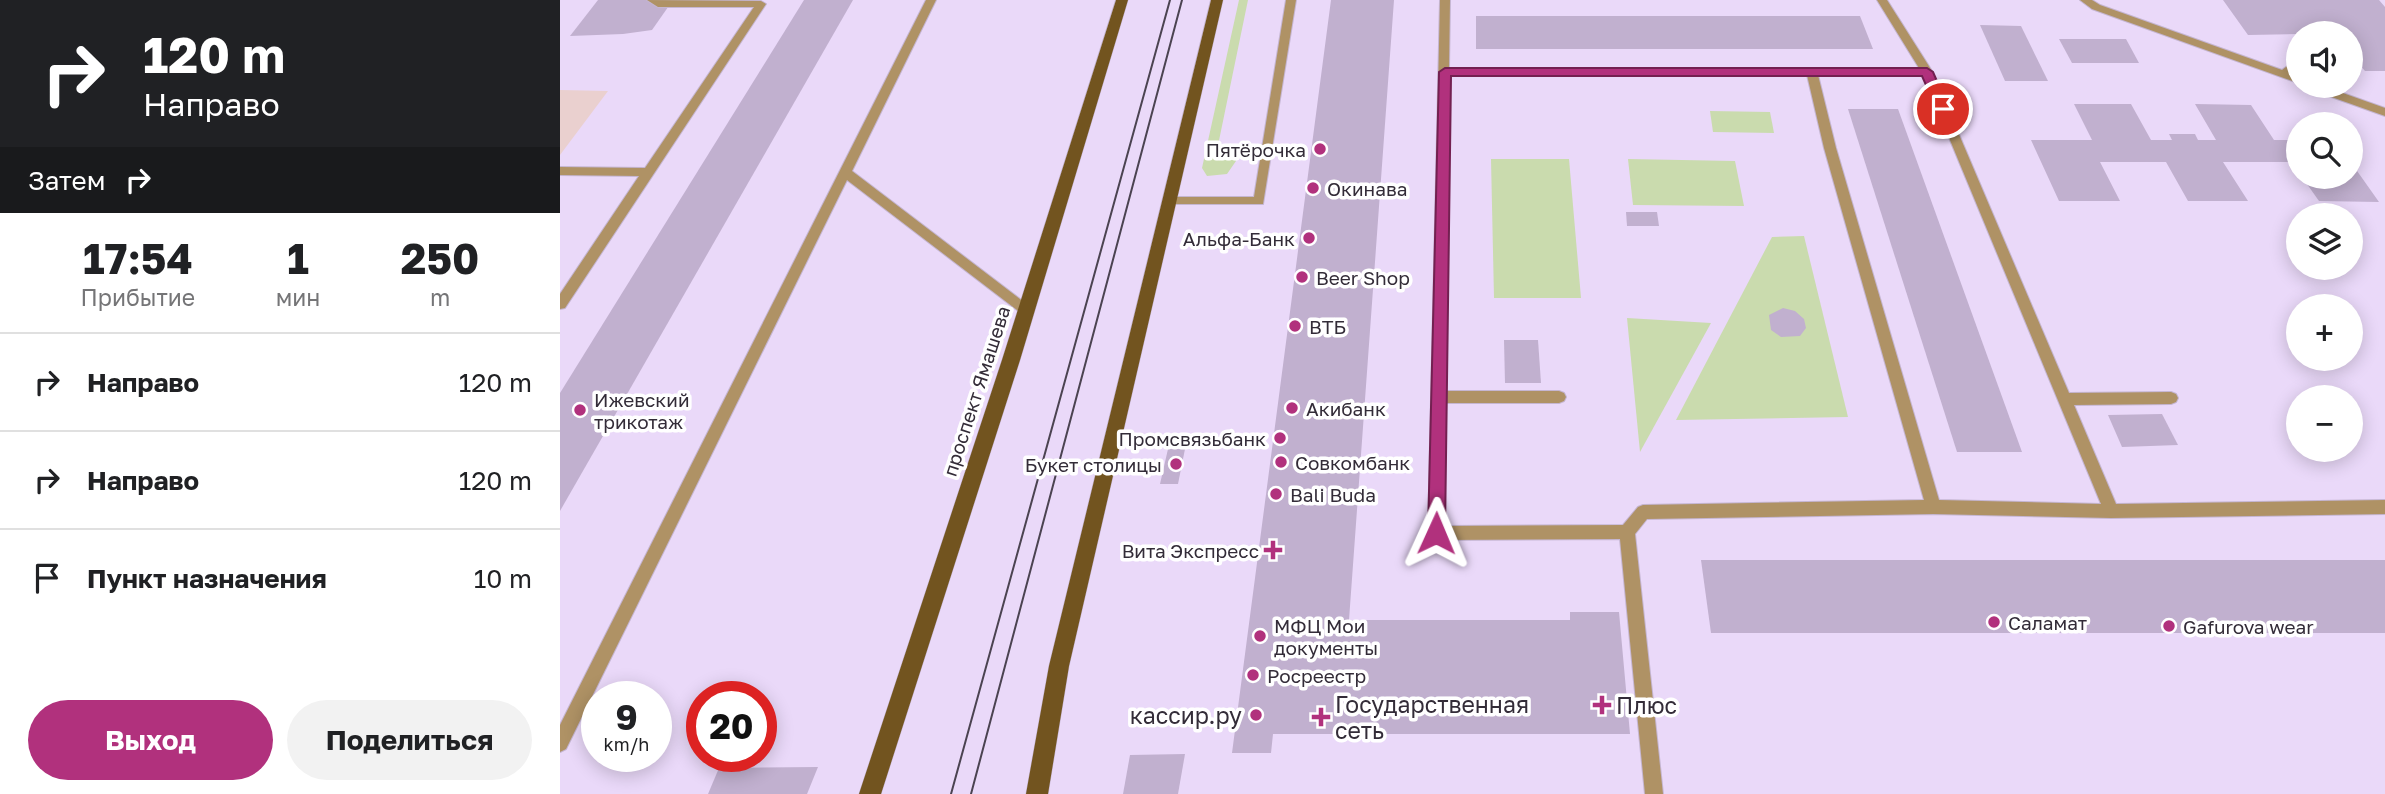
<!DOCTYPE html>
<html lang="ru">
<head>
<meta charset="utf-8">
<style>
  body { margin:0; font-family:"Golos Text",sans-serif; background:#f2f2f2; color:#202124; height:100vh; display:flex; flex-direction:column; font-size:26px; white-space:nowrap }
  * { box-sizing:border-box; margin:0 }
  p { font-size:23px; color:#757577 }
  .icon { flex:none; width:38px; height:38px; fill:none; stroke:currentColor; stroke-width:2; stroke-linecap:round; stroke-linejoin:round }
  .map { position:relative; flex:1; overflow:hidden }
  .side { display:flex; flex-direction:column; background:#fff; width:560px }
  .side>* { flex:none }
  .hud { background:#202124; color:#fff; overflow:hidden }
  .buttons { position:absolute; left:1726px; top:21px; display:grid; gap:14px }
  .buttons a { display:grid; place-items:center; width:77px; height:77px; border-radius:50%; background:#fff; box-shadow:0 4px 18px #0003; font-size:35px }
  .speed { position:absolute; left:21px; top:681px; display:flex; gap:14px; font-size:35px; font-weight:700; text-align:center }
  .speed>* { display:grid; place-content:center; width:91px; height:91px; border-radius:50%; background:#fff; box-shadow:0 4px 18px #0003; line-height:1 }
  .speed small { font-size:18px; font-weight:400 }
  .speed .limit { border:10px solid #d22; background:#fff; color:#111 }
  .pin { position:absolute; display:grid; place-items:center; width:60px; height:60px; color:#fff; margin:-30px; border:4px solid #fff; border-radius:50%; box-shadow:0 2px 7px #0007 }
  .me { position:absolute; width:77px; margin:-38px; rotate:1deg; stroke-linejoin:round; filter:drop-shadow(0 0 5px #0008) }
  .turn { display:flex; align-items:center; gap:24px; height:147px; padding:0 28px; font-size:32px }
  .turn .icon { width:91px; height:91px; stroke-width:2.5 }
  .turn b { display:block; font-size:49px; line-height:60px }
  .then { display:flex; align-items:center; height:66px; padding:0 28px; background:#0003; gap:14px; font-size:26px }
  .eta { display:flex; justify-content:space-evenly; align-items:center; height:119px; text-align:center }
  .eta b { font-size:42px; font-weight:700; line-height:49px }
  .action { display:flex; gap:14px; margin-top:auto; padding:14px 28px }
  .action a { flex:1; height:80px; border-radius:42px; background:#b1317d; color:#fff; font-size:28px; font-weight:700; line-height:80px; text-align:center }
  .action a+a { background:#f2f2f2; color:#202124 }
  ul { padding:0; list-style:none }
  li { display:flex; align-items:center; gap:21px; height:98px; padding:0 28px; border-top:2px solid #e0e0e0 }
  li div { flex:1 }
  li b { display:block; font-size:26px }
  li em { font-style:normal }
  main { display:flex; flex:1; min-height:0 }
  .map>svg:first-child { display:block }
  .education { fill:#ead0cf }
  .green { fill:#cadbae }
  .building { fill:#c1b0cf }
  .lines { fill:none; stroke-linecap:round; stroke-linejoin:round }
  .service-casing { stroke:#c5b6d2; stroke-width:2 }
  .primary-casing { stroke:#c5b6d2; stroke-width:1 }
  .service { fill:#af9265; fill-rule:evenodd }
  .primary { fill:#72541f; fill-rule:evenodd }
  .tram { stroke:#4b4351; stroke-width:2 }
  .route { fill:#b1317d; stroke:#732051; stroke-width:2 }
  .poi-dot { fill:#b1317d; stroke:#fff; stroke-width:2.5 }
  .labels { text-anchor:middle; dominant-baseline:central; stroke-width:7; stroke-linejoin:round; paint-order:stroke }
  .poi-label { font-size:19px; fill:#332c38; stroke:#fff; text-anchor:start }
  .street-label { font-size:19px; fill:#332c38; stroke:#fff }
  .near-poi-label { font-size:23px; fill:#332c38; stroke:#fff; text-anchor:start }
</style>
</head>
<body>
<main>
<section class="side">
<div class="hud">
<div class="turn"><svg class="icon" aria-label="right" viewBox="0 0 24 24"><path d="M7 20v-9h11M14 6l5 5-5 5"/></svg><div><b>120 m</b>Направо</div></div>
<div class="then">Затем<svg class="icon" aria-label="right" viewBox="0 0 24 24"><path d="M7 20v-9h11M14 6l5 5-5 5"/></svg></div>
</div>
<div class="eta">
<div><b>17:54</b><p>Прибытие</p></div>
<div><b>1</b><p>мин</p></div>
<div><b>250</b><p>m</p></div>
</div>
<ul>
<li><svg class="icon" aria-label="right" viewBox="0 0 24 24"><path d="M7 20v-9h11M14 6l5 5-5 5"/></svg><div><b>Направо</b></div><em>120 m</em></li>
<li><svg class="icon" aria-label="right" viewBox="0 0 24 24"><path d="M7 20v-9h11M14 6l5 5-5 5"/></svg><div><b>Направо</b></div><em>120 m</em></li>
<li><svg class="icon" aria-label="arrive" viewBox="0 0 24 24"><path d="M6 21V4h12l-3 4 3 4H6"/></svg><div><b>Пункт назначения</b></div><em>10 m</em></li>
</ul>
<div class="action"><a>Выход</a><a>Поделиться</a></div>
</section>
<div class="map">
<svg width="1825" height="794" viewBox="0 0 1825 794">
  <rect width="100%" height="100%" fill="#ead9f9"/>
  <polygon class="education" points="0,90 48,91 0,155"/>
  <g class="green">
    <polygon points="679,0 688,0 656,155 674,157 676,161 667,174 647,176 642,168"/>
    <polygon points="1150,111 1210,112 1214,133 1153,132"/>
    <polygon points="931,159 1009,159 1021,298 934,298"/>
    <polygon points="1068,159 1175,161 1184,206 1073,205"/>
    <polygon points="1244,236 1288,417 1116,420 1212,237"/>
    <polygon points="1067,318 1151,323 1080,452"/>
  </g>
  <g class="building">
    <polygon points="38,0 113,0 92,30 63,34 10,36"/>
    <polygon points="244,0 293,0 0,511 0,393"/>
    <polygon points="771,0 834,0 789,620 1010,620 1010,612 1059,612 1070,734 713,734 711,753 672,753"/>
    <polygon points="1663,0 1819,0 1825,7 1825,71 1805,71 1790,53 1790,33 1688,35"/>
    <polygon points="916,16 1300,16 1313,49 916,49"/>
    <polygon points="1420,25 1461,26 1488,81 1445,81"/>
    <polygon points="1499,39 1566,39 1579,63 1512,63"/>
    <polygon points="1514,104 1571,104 1591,140 1612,140 1609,134 1635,134 1638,140 1656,140 1635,104 1691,105 1714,140 1738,140 1738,170 1732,162 1663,162 1688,201 1628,201 1606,162 1540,162 1560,201 1499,201 1471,140 1532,140"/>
    <polygon points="1288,109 1338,109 1462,452 1397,452"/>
    <polygon points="1790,161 1819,202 1759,201 1742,177 1790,177"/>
    <polygon points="1066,212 1097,212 1099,226 1067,226"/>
    <polygon points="1223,308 1235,311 1244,319 1246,328 1240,336 1221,337 1211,330 1209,315"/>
    <polygon points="944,340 978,340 981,383 945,383"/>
    <polygon points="1602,414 1618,445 1562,447 1548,415"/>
    <polygon points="608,449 625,449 618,484 600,484"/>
    <polygon points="1141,560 1825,560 1825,633 1151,633"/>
    <polygon points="625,754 618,794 563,794 570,755"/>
    <polygon points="258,767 247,794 148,794 159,768"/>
  </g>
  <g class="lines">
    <g class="service-casing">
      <g id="service">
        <polygon points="87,0 201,1 206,4 5,308 0,309 0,294 79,176 0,175 0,167 85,168 194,7 98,7"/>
        <polygon points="366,0 376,0 292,171 473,309 466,314 461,313 287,180 6,749 0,752 0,725"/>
        <polygon points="726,0 736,0 703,204 606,204 604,201 606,198 610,197 694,197"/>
        <path d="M 880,0 L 890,0 L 889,68 L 1359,68 L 1317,0 L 1327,0 L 1372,71 L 1509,393 L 1611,392 L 1616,394 L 1618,398 L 1616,402 L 1611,404 L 1514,405 L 1556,504 L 1825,500 L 1825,514 L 1551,518 L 1373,514 L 1087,519 L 1075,534 L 1103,794 L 1085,794 L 1060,539 L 876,540 L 871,538 L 868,533 ZM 1247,75 L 1264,148 L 1364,500 L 1083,505 L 1078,507 L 1063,525 L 884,526 L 885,403 L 999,403 L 1004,401 L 1006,397 L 1004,393 L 999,391 L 885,391 L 889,76 ZM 1258,75 L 1363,75 L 1541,504 L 1379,500 L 1276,148 Z"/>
        <polygon points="1520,0 1532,0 1540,5 1722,70 1738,58 1738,67 1731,74 1738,76 1738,83 1532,9"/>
        <polygon points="1747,86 1763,86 1825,108 1825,116 1749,89"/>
      </g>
    </g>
    <g class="primary-casing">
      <g id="primary">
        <polygon points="556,0 568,0 460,360 321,794 299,794 442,360"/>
        <polygon points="651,0 663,0 509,666 488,794 466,794 489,666"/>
      </g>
    </g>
    <use href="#service" class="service"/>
    <use href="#primary" class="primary"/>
    <g class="tram">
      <polyline points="391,794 610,0"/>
      <polyline points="411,794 622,0"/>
    </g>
  </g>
  <polygon class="route" points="885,68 1367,68 1373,72 1389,109 1387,112 1378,112 1362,76 891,76 885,533 883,538 876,541 870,538 868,533 879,72"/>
  <g class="poi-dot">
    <circle cx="760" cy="149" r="7"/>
    <circle cx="753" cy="188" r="7"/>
    <circle cx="749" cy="238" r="7"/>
    <circle cx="742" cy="277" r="7"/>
    <circle cx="735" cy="326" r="7"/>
    <circle cx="732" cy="408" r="7"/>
    <circle cx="20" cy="410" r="7"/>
    <circle cx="720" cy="438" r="7"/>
    <circle cx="721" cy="462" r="7"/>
    <circle cx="616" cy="464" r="7"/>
    <circle cx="716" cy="494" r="7"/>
    <path d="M709.5 539.5h7v7h7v7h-7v7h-7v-7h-7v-7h7z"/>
    <circle cx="1434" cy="622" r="7"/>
    <circle cx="1609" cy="626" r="7"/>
    <circle cx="700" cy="636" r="7"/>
    <circle cx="693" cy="675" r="7"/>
    <path d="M1038.5 694.5h7v7h7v7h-7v7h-7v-7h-7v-7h7z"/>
    <circle cx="696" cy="715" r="7"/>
    <path d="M757.5 706.5h7v7h7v7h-7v7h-7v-7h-7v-7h7z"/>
  </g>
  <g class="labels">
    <g class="poi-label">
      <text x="746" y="149" text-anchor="end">Пятёрочка</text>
      <text x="767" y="188">Окинава</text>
      <text x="735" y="238" text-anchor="end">Альфа-Банк</text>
      <text x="756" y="277">Beer Shop</text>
      <text x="749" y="326">ВТБ</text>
      <text x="34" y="399">Ижевский<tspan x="34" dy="22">трикотаж</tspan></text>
      <text x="746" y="408">Акибанк</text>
      <text x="706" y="438" text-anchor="end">Промсвязьбанк</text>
      <text x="735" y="462">Совкомбанк</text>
      <text x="602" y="464" text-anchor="end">Букет столицы</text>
      <text x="730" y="494">Bali Buda</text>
      <text x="699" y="550" text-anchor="end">Вита Экспресс</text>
      <text x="1448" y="622">Саламат</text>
      <text x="714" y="625">МФЦ Мои<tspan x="714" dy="22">документы</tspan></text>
      <text x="1623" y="626">Gafurova wear</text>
      <text x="707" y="675">Росреестр</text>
    </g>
    <g class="street-label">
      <text transform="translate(416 391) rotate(-72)">проспект Ямашева</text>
    </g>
    <g class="near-poi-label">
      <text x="775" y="704">Государственная<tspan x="775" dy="26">сеть</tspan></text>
      <text x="1056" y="705">Плюс</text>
      <text x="682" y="715" text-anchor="end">кассир.ру</text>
    </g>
  </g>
</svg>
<div class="buttons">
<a><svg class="icon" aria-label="sound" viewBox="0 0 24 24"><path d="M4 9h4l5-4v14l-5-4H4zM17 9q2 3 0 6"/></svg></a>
<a><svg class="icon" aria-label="search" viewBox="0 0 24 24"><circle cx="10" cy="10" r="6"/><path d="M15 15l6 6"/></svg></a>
<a><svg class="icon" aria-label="layers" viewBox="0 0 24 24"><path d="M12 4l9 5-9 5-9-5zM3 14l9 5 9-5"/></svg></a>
<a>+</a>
<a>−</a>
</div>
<div class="speed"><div>9<small>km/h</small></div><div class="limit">20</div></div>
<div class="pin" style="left:1383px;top:109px;background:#d93025"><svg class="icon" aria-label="arrive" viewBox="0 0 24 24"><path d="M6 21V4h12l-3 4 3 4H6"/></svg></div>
<svg class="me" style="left:876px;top:533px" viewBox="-20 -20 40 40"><path d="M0-17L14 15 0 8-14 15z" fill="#b1317d" stroke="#fff" stroke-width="4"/></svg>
</div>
</main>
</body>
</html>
